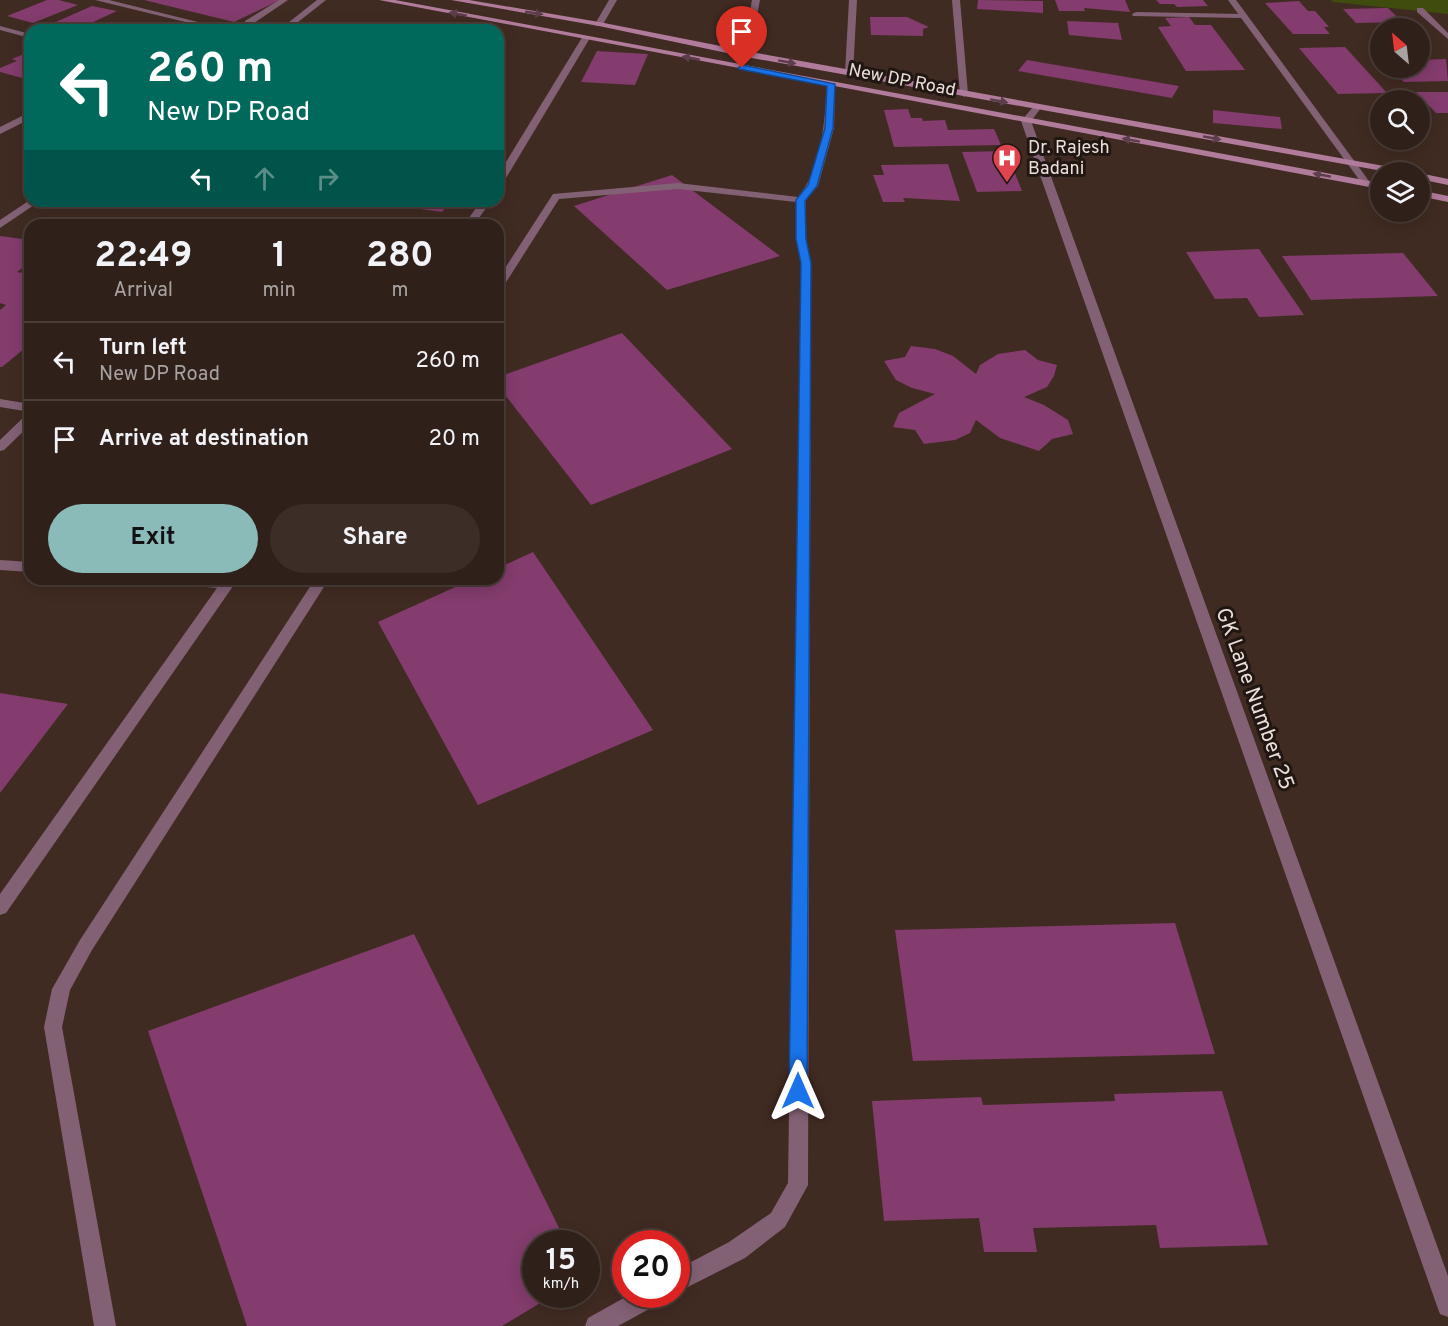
<!DOCTYPE html>
<html lang="en">
<head>
<meta charset="utf-8">
<style>
  body { margin:0; font-family:Overpass,sans-serif; background:#3c2d27; color:#f1f3f6; height:100vh; display:flex; flex-direction:column; font-size:22px; white-space:nowrap }
  * { box-sizing:border-box; margin:0 }
  p { font-size:20px; color:#a8a3a2 }
  .icon { flex:none; width:33px; height:33px; fill:none; stroke:currentColor; stroke-width:2; stroke-linecap:round; stroke-linejoin:round }
  .map { position:relative; flex:1; overflow:hidden }
  .details { position:absolute; left:24px; top:219px; width:480px; height:366px; display:flex; flex-direction:column; background:#30201a; border-radius:18px; box-shadow:0 3px 15px #0003,0 0 0 2px #4b3e39 }
  .details>* { flex:none }
  .top-card { position:absolute; left:24px; top:24px; width:480px; height:183px; border-radius:18px; box-shadow:0 3px 15px #0003,0 0 0 2px #4b3e39; background:#00695c; color:#fff; overflow:hidden }
  .needle { width:39px; rotate:332deg }
  .fabs { position:absolute; left:1370px; top:18px; display:grid; gap:12px }
  .fabs a { display:grid; place-items:center; width:60px; height:60px; border-radius:50%; background:#30201a; box-shadow:0 3px 15px #0003,0 0 0 2px #4b3e39; font-size:30px }
  .speed { position:absolute; left:522px; top:1230px; display:flex; gap:12px; font-size:30px; font-weight:700; text-align:center }
  .speed>* { display:grid; place-content:center; width:78px; height:78px; border-radius:50%; background:#30201a; box-shadow:0 3px 15px #0003,0 0 0 2px #4b3e39; line-height:1 }
  .speed small { font-size:15px; font-weight:400 }
  .speed .limit { border:9px solid #d22; background:#fff; color:#111 }
  .pin { position:absolute; display:grid; place-items:center; width:51px; height:51px; color:#fff; margin:-62px -26px; border-radius:50% 50% 50% 0; rotate:-45deg; box-shadow:0 0 6px #0007 }
  .pin .icon { rotate:45deg }
  .me { position:absolute; width:66px; margin:-33px; rotate:0deg; stroke-linejoin:round; filter:drop-shadow(0 0 4px #0008) }
  .turn { display:flex; align-items:center; gap:21px; height:126px; padding:0 24px; font-size:27px }
  .turn .icon { width:78px; height:78px; stroke-width:2.5 }
  .turn b { display:block; font-size:42px; line-height:51px }
  .lanes { display:flex; align-items:center; height:57px; padding:0 24px; background:#0003; justify-content:center; gap:30px; direction:ltr }
  .lanes .off { opacity:.35 }
  .eta { display:flex; justify-content:space-evenly; align-items:center; height:102px; text-align:center }
  .eta b { font-size:36px; font-weight:700; line-height:42px }
  .primary-button { display:flex; gap:12px; margin-top:auto; padding:12px 24px }
  .primary-button a { flex:1; height:69px; border-radius:36px; background:#8bbbb9; color:#111; font-size:24px; font-weight:700; line-height:69px; text-align:center }
  .primary-button a+a { background:#3c2d27; color:#f1f3f6 }
  ul { padding:0; list-style:none }
  li { display:flex; align-items:center; gap:18px; height:78px; padding:0 24px; border-top:2px solid #4b3e39 }
  li div { flex:1 }
  li b { display:block; font-size:22px }
  li em { font-style:normal }
  .map>svg:first-child { display:block }
  .green { fill:#3f4c0d }
  .building { fill:#833c6d }
  .lines { fill:none; stroke-linecap:round; stroke-linejoin:round }
  .service { fill:#836175; fill-rule:evenodd }
  .minor { fill:#836175; fill-rule:evenodd }
  .tertiary { fill:#836175; fill-rule:evenodd }
  .secondary { fill:#b17b9b; fill-rule:evenodd }
  .oneway { fill:#5a3e49 }
  .route { fill:#1a73e8; stroke:#114b97; stroke-width:1.5 }
  .labels { text-anchor:middle; dominant-baseline:central; stroke-width:6; stroke-linejoin:round; paint-order:stroke }
  .far-street-label { font-size:18px; fill:#eddfd9; stroke:#201612 }
  .far-poi-label { font-size:18px; fill:#eddfd9; stroke:#201612; text-anchor:start }
  .street-label { font-size:21px; fill:#eddfd9; stroke:#201612 }
</style>
</head>
<body>
<div class="map">
<svg width="1448" height="1326" viewBox="0 0 1448 1326">
  <rect width="100%" height="100%" fill="#402b22"/>
  <polygon class="green" points="1331,0 1448,0 1448,14 1333,2"/>
  <g class="building">
    <polygon points="47,0 59,0 78,5 33,23 7,16"/>
    <polygon points="144,0 280,0 234,22"/>
    <polygon points="978,0 1043,1 1043,13 977,9"/>
    <polygon points="1055,0 1125,0 1130,12 1084,8 1085,11 1059,11"/>
    <polygon points="1156,0 1203,0 1208,6 1177,7 1174,4 1160,4"/>
    <polygon points="1299,1 1308,11 1315,11 1329,27 1324,27 1330,34 1293,34 1265,3"/>
    <polygon points="92,6 117,11 76,30 49,25"/>
    <polygon points="1388,8 1402,22 1356,23 1343,9"/>
    <polygon points="870,17 907,17 929,27 923,29 923,36 871,35"/>
    <polygon points="1189,17 1195,25 1211,25 1245,70 1186,71 1158,27 1171,26 1165,18"/>
    <polygon points="1067,21 1118,23 1122,40 1069,35"/>
    <polygon points="1345,47 1387,93 1338,94 1299,48"/>
    <polygon points="597,51 648,54 635,85 581,82"/>
    <polygon points="24,54 30,55 30,80 0,72 0,68 17,61 12,59"/>
    <polygon points="1446,59 1448,81 1404,82 1391,68 1419,68 1419,60"/>
    <polygon points="1027,60 1179,86 1172,98 1018,71"/>
    <polygon points="1416,92 1448,92 1448,113 1436,113"/>
    <polygon points="908,109 911,118 922,118 923,121 945,120 948,130 994,129 1001,145 894,147 884,110"/>
    <polygon points="1213,110 1280,117 1282,129 1213,123"/>
    <polygon points="1006,151 1022,191 977,192 962,152"/>
    <polygon points="948,164 960,201 903,198 905,202 883,202 873,175 884,175 881,165"/>
    <polygon points="672,175 780,256 667,290 574,206"/>
    <polygon points="361,201 451,201 442,212"/>
    <polygon points="0,236 30,240 30,262 17,272 30,274 30,344 2,367 0,367 0,310 6,305 0,303"/>
    <polygon points="1259,249 1304,315 1259,317 1247,298 1215,299 1186,252"/>
    <polygon points="1403,253 1438,296 1311,300 1282,256"/>
    <polygon points="622,333 732,449 591,505 498,386 498,377"/>
    <polygon points="911,346 935,349 953,356 976,374 980,365 998,354 1025,350 1038,360 1057,365 1054,376 1047,387 1024,397 1044,405 1068,420 1073,434 1052,439 1039,451 1000,438 976,420 970,433 955,440 924,444 915,430 893,427 899,413 935,394 912,388 896,380 884,361 905,357"/>
    <polygon points="533,552 653,730 478,805 378,622 473,579 498,579 498,568"/>
    <polygon points="0,693 68,704 0,793"/>
    <polygon points="1175,923 1215,1054 913,1061 895,930"/>
    <polygon points="414,934 567,1244 536,1244 536,1294 555,1294 502,1326 247,1326 148,1031"/>
    <polygon points="1222,1091 1268,1245 1160,1248 1156,1225 1033,1228 1037,1252 984,1252 979,1218 884,1221 872,1101 981,1097 983,1105 1115,1101 1114,1094"/>
  </g>
  <g class="lines">
    <g class="service">
      <polygon points="95,0 109,0 210,25 206,27"/>
      <polygon points="279,0 288,0 251,25 245,25 245,21"/>
      <polygon points="317,0 326,0 288,30 279,30"/>
      <polygon points="752,0 760,0 750,54 746,57 742,54"/>
      <polygon points="849,0 857,0 853,73 849,76 845,73"/>
      <polygon points="1136,12 1242,14 1246,16 1242,18 1133,16 1132,14"/>
      <polygon points="0,26 30,34 30,38 0,30"/>
      <polygon points="583,36 590,38 503,183 498,186 498,175"/>
      <path d="M 831,81 L 835,84 L 834,128 L 818,186 L 806,200 L 806,239 L 811,263 L 808,1185 L 785,1227 L 745,1258 L 676,1293 L 676,1270 L 729,1242 L 771,1213 L 788,1183 L 801,263 L 796,239 L 796,202 L 678,189 L 559,199 L 503,287 L 498,290 L 498,279 L 553,194 L 678,183 L 798,197 C 822,169 825,119 827,84 Z"/>
      <polygon points="30,112 30,119 0,134 0,127"/>
      <polygon points="30,200 40,201 0,228 0,220"/>
      <polygon points="481,201 491,201 474,225 464,225"/>
      <polygon points="0,399 30,404 30,412 0,407"/>
      <polygon points="30,414 30,425 4,450 0,451 0,440 26,415"/>
      <polygon points="0,560 30,562 30,572 0,570"/>
      <polygon points="166,579 238,579 6,913 0,915 0,894 217,588 173,584"/>
      <polygon points="315,579 329,579 92,950 70,990 62,1027 116,1326 94,1326 44,1027 52,989 80,940"/>
      <polygon points="631,1294 665,1294 662,1302 618,1326 585,1326 588,1318"/>
    </g>
    <g class="minor">
      <polygon points="609,0 617,0 602,26 596,26 595,24"/>
      <polygon points="952,0 960,0 968,94 964,97 960,94"/>
      <polygon points="1417,8 1423,8 1448,33 1448,39 1417,12"/>
      <polygon points="1034,106 1041,108 1031,121 1448,1276 1448,1317 1440,1314 1437,1306 1021,121"/>
    </g>
    <polygon class="tertiary" points="1228,0 1236,0 1369,181 1369,185 1363,185"/>
    <g class="secondary">
      <polygon points="379,0 395,0 1380,183 1380,189"/>
      <polygon points="451,0 469,0 599,22 746,51 1401,169 1406,172 1388,172 746,57 599,26"/>
      <polygon points="1419,173 1448,179 1448,185 1419,179"/>
      <polygon points="1419,190 1448,196 1448,202 1419,196"/>
    </g>
  </g>
  <defs><path id="oneway-solid" d="M-6-.8H1V-3.2L6.5 0L1 3.2V.8H-6Z" transform="scale(1.5)"/></defs>
  <g class="oneway">
    <use href="#oneway-solid" transform="translate(534 13) rotate(9)"/>
    <use href="#oneway-solid" transform="translate(458 14) rotate(-169)"/>
    <use href="#oneway-solid" transform="translate(691 58) rotate(-169)"/>
    <use href="#oneway-solid" transform="translate(787 62) rotate(10)"/>
    <use href="#oneway-solid" transform="translate(999 101) rotate(10)"/>
    <use href="#oneway-solid" transform="translate(1212 138) rotate(10)"/>
    <use href="#oneway-solid" transform="translate(1131 140) rotate(-170)"/>
    <use href="#oneway-solid" transform="translate(1322 175) rotate(-170)"/>
  </g>
  <polygon class="route" points="742,65 835,84 833,128 817,186 805,201 806,239 811,263 807,1091 805,1097 798,1099 792,1097 789,1091 801,263 796,239 796,200 808,185 825,128 827,86 739,69 738,68"/>
  <defs>
    <g id="hospital-pin" transform="scale(1.5)"><path d="M0 17L-7.5 6A9.5 9.5 0 1 1 7.5 6Z" fill="#e0444e" stroke="#201612"/><path d="M-5-5h3v3.5h4V-5h3V5h-3V1.5h-4V5h-3Z" fill="#fff"/></g>
  </defs>
  <g fill-rule="evenodd">
    <use href="#hospital-pin" x="1007" y="158"/>
  </g>
  <g class="labels">
    <g class="far-street-label">
      <text transform="translate(902 81) rotate(11)">New DP Road</text>
    </g>
    <g class="far-poi-label">
      <text x="1028" y="148">Dr. Rajesh<tspan x="1028" dy="21">Badani</tspan></text>
    </g>
    <g class="street-label">
      <text transform="translate(1254 699) rotate(70)">GK Lane Number 25</text>
    </g>
  </g>
</svg>
<div class="fabs">
<a><svg class="needle" viewBox="-14 -14 28 28"><path d="M0-13l5 13h-10z" fill="#e53935"/><path d="M0 13l5-13h-10z" fill="#a8a3a2"/></svg></a>
<a><svg class="icon" aria-label="search" viewBox="0 0 24 24"><circle cx="10" cy="10" r="6"/><path d="M15 15l6 6"/></svg></a>
<a><svg class="icon" aria-label="layers" viewBox="0 0 24 24"><path d="M12 4l9 5-9 5-9-5zM3 14l9 5 9-5"/></svg></a>
</div>
<div class="speed"><div>15<small>km/h</small></div><div class="limit">20</div></div>
<div class="pin" style="left:742px;top:68px;background:#d93025"><svg class="icon" aria-label="arrive" viewBox="0 0 24 24"><path d="M6 21V4h12l-3 4 3 4H6"/></svg></div>
<svg class="me" style="left:798px;top:1091px" viewBox="-20 -20 40 40"><path d="M0-17L14 15 0 8-14 15z" fill="#1a73e8" stroke="#fff" stroke-width="4"/></svg>
<div class="top-card">
<div class="turn"><svg class="icon" aria-label="left" viewBox="0 0 24 24"><path d="M17 20v-9H6M10 6l-5 5 5 5"/></svg><div><b>260 m</b>New DP Road</div></div>
<div class="lanes"><svg class="icon" aria-label="left" viewBox="0 0 24 24"><path d="M17 20v-9H6M10 6l-5 5 5 5"/></svg><svg class="icon off" aria-label="ahead" viewBox="0 0 24 24"><path d="M12 20V5M6 11l6-6 6 6"/></svg><svg class="icon off" aria-label="right" viewBox="0 0 24 24"><path d="M7 20v-9h11M14 6l5 5-5 5"/></svg></div>
</div>
<section class="details">
<div class="eta">
<div><b>22:49</b><p>Arrival</p></div>
<div><b>1</b><p>min</p></div>
<div><b>280</b><p>m</p></div>
</div>
<ul>
<li><svg class="icon" aria-label="left" viewBox="0 0 24 24"><path d="M17 20v-9H6M10 6l-5 5 5 5"/></svg><div><b>Turn left</b><p>New DP Road</p></div><em>260 m</em></li>
<li><svg class="icon" aria-label="arrive" viewBox="0 0 24 24"><path d="M6 21V4h12l-3 4 3 4H6"/></svg><div><b>Arrive at destination</b></div><em>20 m</em></li>
</ul>
<div class="primary-button"><a>Exit</a><a>Share</a></div>
</section>
</div>
</body>
</html>
